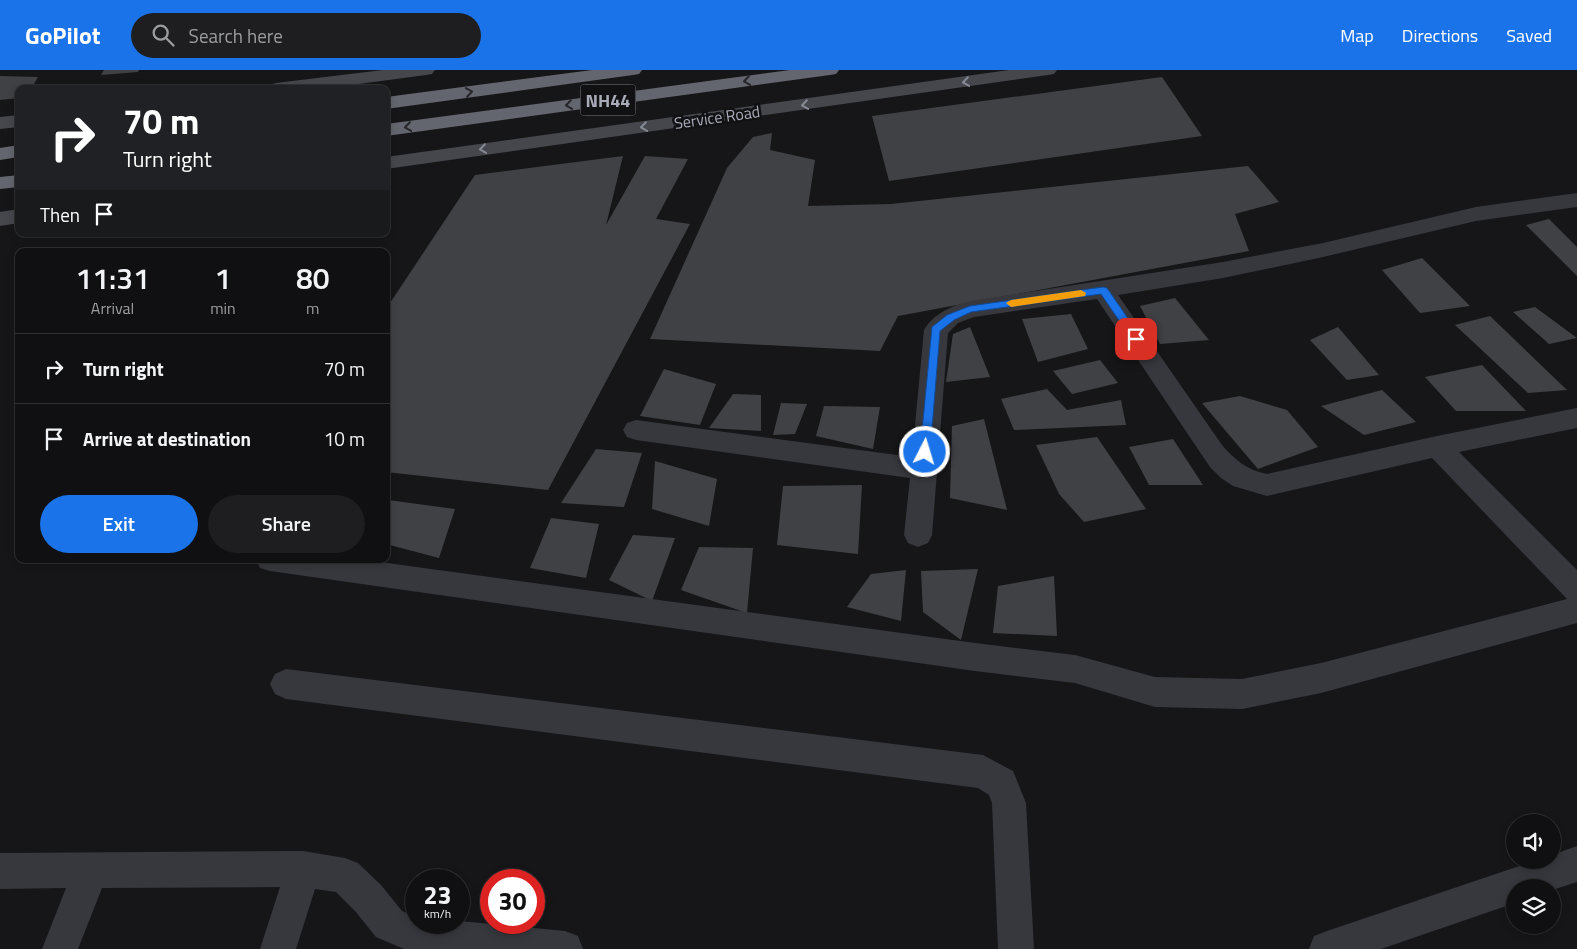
<!DOCTYPE html>
<html lang="en">
<head>
<meta charset="utf-8">
<style>
  body { margin:0; font-family:"Titillium Web",sans-serif; background:#1e1e20; color:#f1f3f6; height:100vh; display:flex; flex-direction:column; font-size:19px; white-space:nowrap }
  * { box-sizing:border-box; margin:0 }
  p { font-size:16px; color:#9c9d9f }
  .icon { flex:none; width:28px; height:28px; fill:none; stroke:currentColor; stroke-width:2; stroke-linecap:round; stroke-linejoin:round }
  .map { position:relative; flex:1; overflow:hidden }
  .sheet { position:absolute; left:15px; top:178px; width:375px; height:315px; display:flex; flex-direction:column; background:#101012; border-radius:10px; box-shadow:0 2px 8px #0003,0 0 0 1px #303032 }
  .sheet>* { flex:none }
  .banner { position:absolute; left:15px; top:15px; width:375px; height:152px; border-radius:10px; box-shadow:0 2px 8px #0003,0 0 0 1px #303032; background:#202124; color:#fff; overflow:hidden }
  .fabs { position:absolute; left:1506px; top:744px; display:grid; gap:10px }
  .fabs a { display:grid; place-items:center; width:55px; height:55px; border-radius:50%; background:#101012; box-shadow:0 2px 8px #0003,0 0 0 1px #303032; font-size:25px }
  .speed { position:absolute; left:405px; top:799px; display:flex; gap:10px; font-size:25px; font-weight:700; text-align:center }
  .speed>* { display:grid; place-content:center; width:65px; height:65px; border-radius:50%; background:#101012; box-shadow:0 2px 8px #0003,0 0 0 1px #303032; line-height:1 }
  .speed small { font-size:12px; font-weight:400 }
  .speed .limit { border:8px solid #d22; background:#fff; color:#111 }
  .pin { position:absolute; display:grid; place-items:center; width:42px; height:42px; color:#fff; margin:-21px; border-radius:10px; box-shadow:0 2px 8px #0006 }
  .me { position:absolute; width:55px; margin:-28px; rotate:5deg; stroke-linejoin:round; filter:drop-shadow(0 0 4px #0008) }
  .turn { display:flex; align-items:center; gap:18px; height:105px; padding:0 25px; font-size:22px }
  .turn .icon { width:65px; height:65px; stroke-width:2.5 }
  .turn b { display:block; font-size:35px; line-height:42px }
  .then { display:flex; align-items:center; height:48px; padding:0 25px; background:#0003; gap:10px; font-size:19px }
  .eta { display:flex; justify-content:space-evenly; align-items:center; height:85px; text-align:center }
  .eta b { font-size:30px; font-weight:600; line-height:35px }
  .cta { display:flex; gap:10px; margin-top:auto; padding:10px 25px }
  .cta a { flex:1; height:58px; border-radius:30px; background:#1a73e8; color:#fff; font-size:20px; font-weight:600; line-height:58px; text-align:center }
  .cta a+a { background:#1e1e20; color:#f1f3f6 }
  ul { padding:0; list-style:none }
  li { display:flex; align-items:center; gap:15px; height:70px; padding:0 25px; border-top:1px solid #303032 }
  li div { flex:1 }
  li b { display:block; font-size:19px }
  li em { font-style:normal }
  header { display:flex; align-items:center; gap:30px; box-sizing:border-box; height:70px; padding:0 25px; background:#1a73e8; color:#fff }
  header strong { font-size:24px }
  nav { display:flex; gap:28px; margin-inline-start:auto; font-size:18px }
  .search { width:350px; height:45px; background:#1e1e20; display:flex; align-items:center; gap:12px; box-sizing:border-box; padding:0 18px; border-radius:28px; color:#9c9d9f; font-size:19px }
  .map>svg:first-child { display:block }
  .building { fill:#404145 }
  .lines { fill:none; stroke-linecap:round; stroke-linejoin:round }
  .street { fill:#37383d; fill-rule:evenodd }
  .secondary { fill:#45474d; fill-rule:evenodd }
  .highway { fill:#63666e; fill-rule:evenodd }
  .oneway { stroke:#26262a }
  .oneway2 { stroke:#858993 }
  .route { fill:#1a73e8; stroke:#114b97 }
  .slow { fill:#f59e0b }
  .labels { text-anchor:middle; dominant-baseline:central; stroke-width:5; stroke-linejoin:round; paint-order:stroke }
  .far-street-label { font-size:16px; fill:#a8acb8; stroke:#111113 }
  .shield { fill:#111113; stroke:#7b7e86; stroke-width:1 }
  .shield-label { font-size:18px; font-weight:bold; fill:#a8acb8 }
</style>
</head>
<body>
<header>
<strong>GoPilot</strong>
<div class="search"><svg class="icon" aria-label="search" viewBox="0 0 24 24"><circle cx="10" cy="10" r="6"/><path d="M15 15l6 6"/></svg>Search here</div>
<nav><a>Map</a><a>Directions</a><a>Saved</a></nav>
</header>
<div class="map">
<svg width="1577" height="879" viewBox="0 0 1577 879">
  <rect width="100%" height="100%" fill="#161618"/>
  <g class="building">
    <polygon points="104,0 139,0 138,2 101,5"/>
    <polygon points="0,6 38,7 31,19 19,19 19,28 0,30"/>
    <polygon points="1162,7 1202,66 889,111 872,46"/>
    <polygon points="772,63 770,80 815,90 808,136 891,134 1248,96 1279,132 1235,144 1249,181 898,246 880,281 650,269 727,98 753,67"/>
    <polygon points="623,86 606,155 645,86 688,89 656,149 690,154 548,420 386,402 386,239 475,105"/>
    <polygon points="1549,149 1577,177 1577,206 1526,155"/>
    <polygon points="1422,188 1470,236 1420,243 1382,200"/>
    <polygon points="1175,228 1209,270 1160,274 1140,236"/>
    <polygon points="1535,237 1577,268 1549,274 1513,242"/>
    <polygon points="1071,244 1088,279 1038,292 1022,249"/>
    <polygon points="1490,246 1567,320 1528,323 1455,255"/>
    <polygon points="970,257 990,307 946,312 953,264"/>
    <polygon points="1338,257 1379,305 1347,310 1310,270"/>
    <polygon points="1100,290 1118,313 1072,324 1053,301"/>
    <polygon points="1482,295 1526,341 1456,341 1425,307"/>
    <polygon points="664,299 716,314 700,355 640,346"/>
    <polygon points="1047,319 1067,340 1121,330 1126,355 1014,360 1001,329"/>
    <polygon points="1382,320 1416,352 1364,365 1321,336"/>
    <polygon points="733,324 761,325 761,361 709,358"/>
    <polygon points="1240,326 1287,340 1318,377 1258,399 1202,333"/>
    <polygon points="781,333 807,334 795,364 773,365"/>
    <polygon points="824,336 880,337 873,379 816,366"/>
    <polygon points="984,349 1007,440 950,428 952,356"/>
    <polygon points="1097,367 1146,439 1084,452 1059,424 1036,375"/>
    <polygon points="1173,369 1203,415 1149,415 1129,377"/>
    <polygon points="596,379 642,383 624,437 561,433"/>
    <polygon points="655,391 717,409 709,456 652,439"/>
    <polygon points="862,415 858,484 777,475 783,416"/>
    <polygon points="388,430 455,439 439,488 386,474 386,433"/>
    <polygon points="551,448 599,454 586,508 530,498"/>
    <polygon points="633,465 675,468 652,531 609,510"/>
    <polygon points="699,477 753,478 747,543 681,520"/>
    <polygon points="978,499 961,570 923,542 921,501"/>
    <polygon points="906,500 901,551 847,537 871,504"/>
    <polygon points="1054,506 1057,566 993,563 998,516"/>
  </g>
  <g class="lines">
    <g class="street">
      <path d="M 1577,123 L 1577,137 L 1476,151 L 1323,187 L 1223,208 L 1118,225 L 1222,375 C 1235,390 1247,400 1267,404 L 1437,366 L 1577,338 L 1577,358 L 1459,382 L 1577,500 L 1577,553 L 1321,623 L 1242,639 L 1155,637 L 1075,613 L 975,601 L 270,501 L 260,498 L 256,489 L 358,489 L 975,573 L 1075,585 L 1155,607 L 1242,609 L 1321,593 L 1567,529 L 1432,388 L 1267,426 L 1233,416 L 1221,408 L 1210,397 L 1097,229 L 974,247 L 958,253 L 948,263 L 932,465 L 928,473 L 918,477 L 908,473 L 904,465 L 910,408 L 636,370 L 627,367 L 623,360 L 627,353 L 636,350 L 912,387 L 924,260 C 934,243 952,236 970,231 L 1223,192 L 1323,173 L 1476,137 Z"/>
      <polygon points="286,599 983,685 1013,701 1026,733 1034,879 998,879 992,733 989,725 978,718 286,629 275,624 270,614 275,604"/>
      <polygon points="1577,776 1577,812 1552,820 1552,818 1515,818 1515,833 1381,879 1309,879 1314,866 1327,861 1537,790 1552,790 1552,785"/>
      <polygon points="303,781 345,788 358,793 381,815 402,841 416,847 416,852 459,851 565,861 578,866 583,879 404,879 376,867 355,841 336,822 315,819 296,879 260,879 280,817 102,818 78,879 42,879 66,818 0,819 0,783"/>
    </g>
    <g class="secondary">
      <polygon points="383,0 435,0 432,4 426,5 321,19 267,19 269,15 276,13"/>
      <polygon points="1009,0 1057,0 1054,4 1048,5 386,99 386,87"/>
      <polygon points="19,45 19,57 0,59 0,47"/>
      <polygon points="19,139 19,153 0,156 0,142"/>
    </g>
    <g class="highway">
      <polygon points="592,0 642,0 639,4 633,5 386,39 386,27"/>
      <polygon points="790,0 839,0 836,4 830,5 386,66 386,54"/>
      <polygon points="19,75 19,87 0,90 0,78"/>
      <polygon points="19,105 19,117 0,119 0,107"/>
    </g>
  </g>
  <defs><path id="oneway-chevron" d="M-2-3.5L2.5 0L-2 3.5" fill="none" stroke-width="1.6" stroke-linecap="round" stroke-linejoin="round" transform="scale(1.25)"/></defs>
  <g class="oneway">
    <use href="#oneway-chevron" transform="translate(747 11) rotate(172)"/>
    <use href="#oneway-chevron" transform="translate(469 22) rotate(-8)"/>
    <use href="#oneway-chevron" transform="translate(569 35) rotate(172)"/>
    <use href="#oneway-chevron" transform="translate(408 57) rotate(172)"/>
  </g>
  <g class="oneway2">
    <use href="#oneway-chevron" transform="translate(966 12) rotate(172)"/>
    <use href="#oneway-chevron" transform="translate(805 35) rotate(172)"/>
    <use href="#oneway-chevron" transform="translate(644 57) rotate(172)"/>
    <use href="#oneway-chevron" transform="translate(483 79) rotate(172)"/>
  </g>
  <polygon class="route" points="1103,217 1107,218 1140,266 1140,271 1133,271 1101,224 971,242 954,250 940,261 930,382 929,385 921,385 920,382 932,257 947,245 970,236"/>
  <polygon class="slow" points="1081,220 1086,223 1085,226 1011,237 1006,233 1011,230"/>
  <g class="labels">
    <g class="far-street-label">
      <text transform="translate(717 47) rotate(-8)">Service Road</text>
    </g>
    <rect class="shield" x="580.5" y="14.5" width="55" height="31" rx="4"/>
    <g class="shield-label">
      <text x="608" y="30">NH44</text>
    </g>
  </g>
</svg>
<div class="fabs">
<a><svg class="icon" aria-label="sound" viewBox="0 0 24 24"><path d="M4 9h4l5-4v14l-5-4H4zM17 9q2 3 0 6"/></svg></a>
<a><svg class="icon" aria-label="layers" viewBox="0 0 24 24"><path d="M12 4l9 5-9 5-9-5zM3 14l9 5 9-5"/></svg></a>
</div>
<div class="speed"><div>23<small>km/h</small></div><div class="limit">30</div></div>
<div class="pin" style="left:1136px;top:269px;background:#d93025"><svg class="icon" aria-label="arrive" viewBox="0 0 24 24"><path d="M6 21V4h12l-3 4 3 4H6"/></svg></div>
<svg class="me" style="left:925px;top:382px" viewBox="-20 -20 40 40"><circle r="17" fill="#1a73e8" stroke="#fff" stroke-width="3"/><path d="M0-11L8 9 0 5-8 9z" fill="#fff"/></svg>
<div class="banner">
<div class="turn"><svg class="icon" aria-label="right" viewBox="0 0 24 24"><path d="M7 20v-9h11M14 6l5 5-5 5"/></svg><div><b>70 m</b>Turn right</div></div>
<div class="then">Then<svg class="icon" aria-label="arrive" viewBox="0 0 24 24"><path d="M6 21V4h12l-3 4 3 4H6"/></svg></div>
</div>
<section class="sheet">
<div class="eta">
<div><b>11:31</b><p>Arrival</p></div>
<div><b>1</b><p>min</p></div>
<div><b>80</b><p>m</p></div>
</div>
<ul>
<li><svg class="icon" aria-label="right" viewBox="0 0 24 24"><path d="M7 20v-9h11M14 6l5 5-5 5"/></svg><div><b>Turn right</b></div><em>70 m</em></li>
<li><svg class="icon" aria-label="arrive" viewBox="0 0 24 24"><path d="M6 21V4h12l-3 4 3 4H6"/></svg><div><b>Arrive at destination</b></div><em>10 m</em></li>
</ul>
<div class="cta"><a>Exit</a><a>Share</a></div>
</section>
</div>
</body>
</html>
